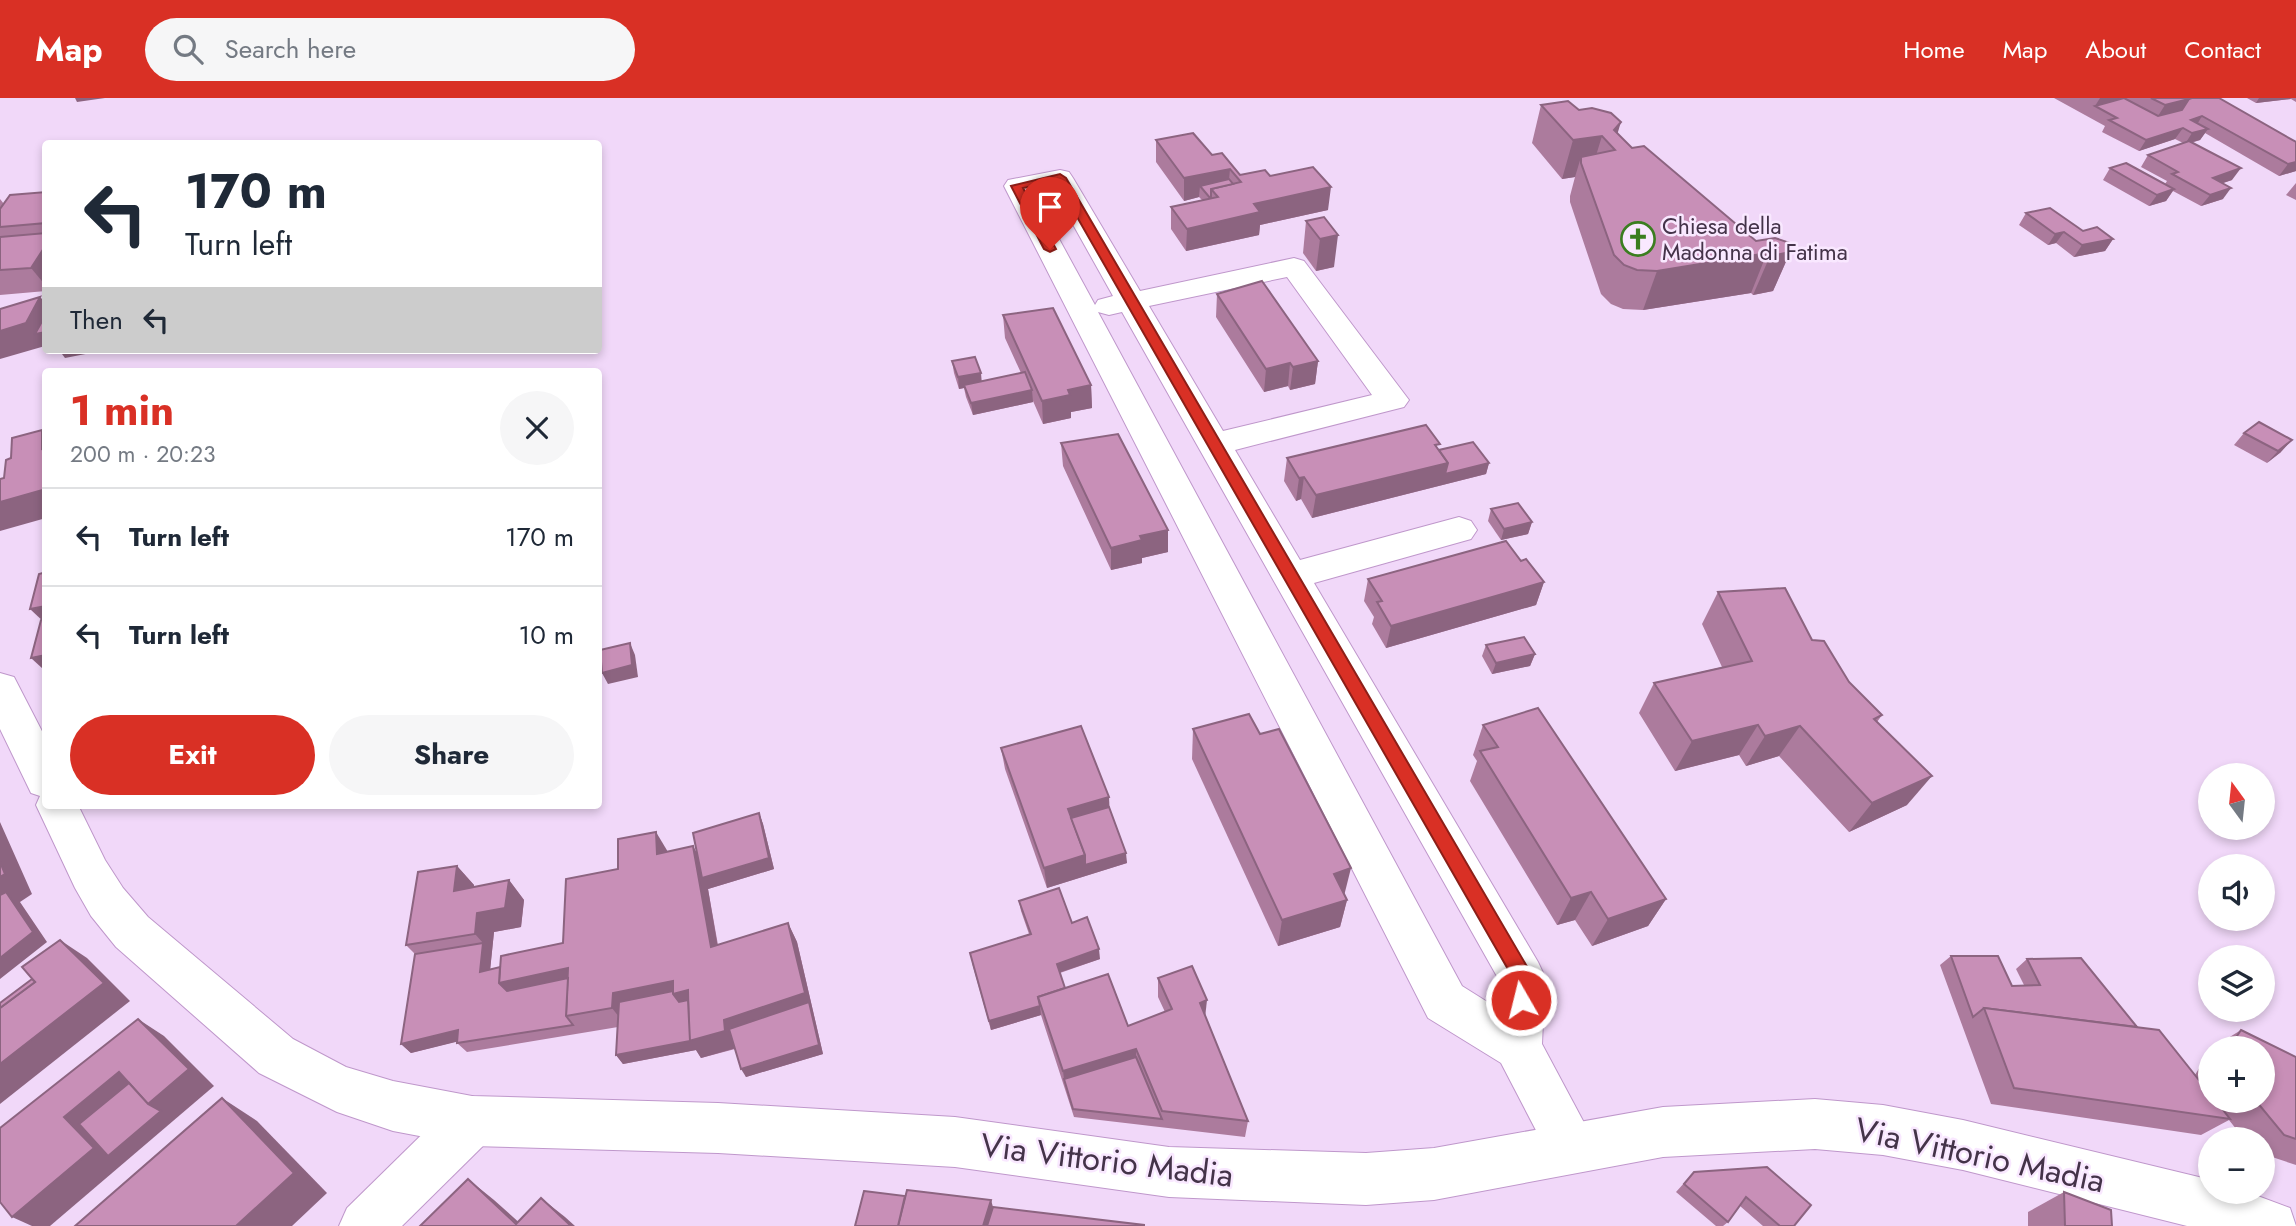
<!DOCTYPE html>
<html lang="en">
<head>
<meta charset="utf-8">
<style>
  body { margin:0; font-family:Jost,sans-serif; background:#f6f6f7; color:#1f2937; height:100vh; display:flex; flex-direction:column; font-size:26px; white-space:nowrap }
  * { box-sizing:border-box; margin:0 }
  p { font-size:23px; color:#747a83 }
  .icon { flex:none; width:38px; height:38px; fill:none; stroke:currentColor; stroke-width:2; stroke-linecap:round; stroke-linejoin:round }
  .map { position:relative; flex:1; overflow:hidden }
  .details { position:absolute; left:42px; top:270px; width:560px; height:441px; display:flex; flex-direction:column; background:#fff; border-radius:7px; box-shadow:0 4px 10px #0003 }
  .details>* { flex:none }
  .hud { position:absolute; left:42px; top:42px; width:560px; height:214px; border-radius:7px; box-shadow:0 4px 10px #0003; background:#fff; color:#1f2937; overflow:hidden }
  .needle { width:46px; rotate:345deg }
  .buttons { position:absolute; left:2198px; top:665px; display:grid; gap:14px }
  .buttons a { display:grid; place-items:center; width:77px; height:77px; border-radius:50%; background:#fff; box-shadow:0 4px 10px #0003; font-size:35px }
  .pin { position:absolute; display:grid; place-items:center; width:60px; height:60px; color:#fff; margin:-72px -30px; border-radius:50% 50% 50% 0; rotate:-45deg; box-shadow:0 0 7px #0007 }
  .pin .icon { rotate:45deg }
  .me { position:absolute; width:77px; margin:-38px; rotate:352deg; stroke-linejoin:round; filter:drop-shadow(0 0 5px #0008) }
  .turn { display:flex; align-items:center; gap:24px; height:147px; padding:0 28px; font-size:32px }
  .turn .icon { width:91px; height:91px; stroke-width:2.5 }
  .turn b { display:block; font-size:49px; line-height:60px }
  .then { display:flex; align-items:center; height:66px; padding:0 28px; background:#0003; gap:14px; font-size:26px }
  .round { display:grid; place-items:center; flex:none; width:74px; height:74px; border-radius:37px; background:#f6f6f7 }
  .head { display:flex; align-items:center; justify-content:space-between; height:119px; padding:0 28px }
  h1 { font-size:42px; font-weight:700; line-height:52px; color:#d93025 }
  .primary-button { display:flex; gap:14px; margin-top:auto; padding:14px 28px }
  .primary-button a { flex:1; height:80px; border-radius:42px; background:#d93025; color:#fff; font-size:28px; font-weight:700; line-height:80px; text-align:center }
  .primary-button a+a { background:#f6f6f7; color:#1f2937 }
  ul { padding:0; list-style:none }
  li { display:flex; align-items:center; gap:21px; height:98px; padding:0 28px; border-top:2px solid #e0e1e3 }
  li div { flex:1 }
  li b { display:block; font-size:26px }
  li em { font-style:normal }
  header { display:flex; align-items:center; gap:42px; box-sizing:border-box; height:98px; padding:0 35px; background:#d93025; color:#fff }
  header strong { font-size:33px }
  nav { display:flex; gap:38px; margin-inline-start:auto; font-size:24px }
  .search { width:490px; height:63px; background:#f6f6f7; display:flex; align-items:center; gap:18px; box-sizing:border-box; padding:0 24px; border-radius:38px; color:#747a83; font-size:26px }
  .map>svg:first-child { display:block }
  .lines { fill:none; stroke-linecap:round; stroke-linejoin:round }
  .street-casing { stroke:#bf97cb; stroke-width:2 }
  .secondary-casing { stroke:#bf97cb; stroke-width:2 }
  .street { fill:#fff; fill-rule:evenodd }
  .secondary { fill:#fff; fill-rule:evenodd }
  .wall { fill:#ac7b9d }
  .shaded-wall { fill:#8c6480 }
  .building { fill:#c88fb7; stroke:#8c6480; stroke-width:2 }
  .route { fill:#d93025; stroke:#8d1f18; stroke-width:2 }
  .labels { text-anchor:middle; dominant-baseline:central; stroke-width:5; stroke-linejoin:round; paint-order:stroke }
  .far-poi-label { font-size:23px; fill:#443349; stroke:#f9e8ff; text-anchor:start }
  .near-street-label { font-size:33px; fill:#443349; stroke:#f9e8ff }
</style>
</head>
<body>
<header>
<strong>Map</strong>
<div class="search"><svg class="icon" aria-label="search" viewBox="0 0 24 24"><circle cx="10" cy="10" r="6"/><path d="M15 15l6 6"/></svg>Search here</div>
<nav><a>Home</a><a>Map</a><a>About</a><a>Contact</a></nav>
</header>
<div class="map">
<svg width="2296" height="1128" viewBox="0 0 2296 1128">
  <rect width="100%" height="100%" fill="#f1d8f9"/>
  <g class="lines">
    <g class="street-casing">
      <g id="street">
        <path d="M 1060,72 L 1069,74 L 1073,80 L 1140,193 L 1294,160 L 1304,163 L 1409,302 L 1404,309 L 1235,352 L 1300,462 L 1459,419 L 1471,423 L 1477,432 L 1471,441 L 1314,485 L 1538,864 L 1545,879 L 1542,946 L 1597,1049 L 1590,1067 L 1572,1074 L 1554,1067 L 1501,965 L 1428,920 L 1004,88 L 1008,82 ZM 1052,89 L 1113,198 L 1098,202 L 1095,207 L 1033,93 ZM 1287,179 L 1372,297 L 1223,333 L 1149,208 ZM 1098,214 L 1109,217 L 1122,214 L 1499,882 L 1497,910 L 1462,888 Z"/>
        <polygon points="472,998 490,1005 497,1023 490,1041 402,1128 339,1128 347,1110 454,1005"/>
      </g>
    </g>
    <g class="secondary-casing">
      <polygon id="secondary" points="0,575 14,579 46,641 46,707 78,707 105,762 123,790 148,819 293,941 346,969 393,983 472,998 718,1005 955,1019 1169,1049 1366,1055 1434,1050 1663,1009 1815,1001 1883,1007 1963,1022 2207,1081 2210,1082 2210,1094 2247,1094 2290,1110 2296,1128 2187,1128 1963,1072 1883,1057 1815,1051 1663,1059 1434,1102 1366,1107 1169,1099 955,1069 718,1055 472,1048 393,1033 337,1014 259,975 116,849 91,818 75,790 36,707 40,698 31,695 0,631"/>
    </g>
    <use href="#street" class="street"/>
    <use href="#secondary" class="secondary"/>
  </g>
  <g class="wall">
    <polygon points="2054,0 2219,0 2296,44 2296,73 2279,78 2205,35 2200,42 2191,45 2232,82 2223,85 2223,101 2201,108 2173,93 2166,103 2149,108 2103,82 2110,70 2165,86 2167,83 2141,69 2148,57 2183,45 2175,41 2139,53 2102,34 2105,28"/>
    <polygon points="2247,0 2296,0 2296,4 2291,1 2256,5"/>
    <polygon points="1541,7 1579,12 1617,35 1632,50 1756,143 1792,150 1773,193 1753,197 1751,195 1643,212 1623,211 1611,206 1601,196 1570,104 1570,98 1575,79 1562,81 1532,45"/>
    <polygon points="1156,42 1212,57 1240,77 1270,78 1328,112 1260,127 1259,137 1186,153 1171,131 1171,109 1202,102 1199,99 1184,103 1156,64"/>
    <polygon points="2296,85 2296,102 2286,97"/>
    <polygon points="46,94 46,193 0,197 0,101 4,106"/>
    <polygon points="2026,115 2083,133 2113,141 2105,153 2074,159 2056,145 2048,147 2019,127"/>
    <polygon points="1324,119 1334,169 1316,173 1303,155 1306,123"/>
    <polygon points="1217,196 1318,263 1315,286 1290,292 1288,288 1264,294 1216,219"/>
    <polygon points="1003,217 1091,287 1092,310 1071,314 1071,320 1043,326 1033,303 1033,304 973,317 966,299 964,290 959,291 954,275 952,263 982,283 1021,275 1005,240"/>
    <polygon points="2244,335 2281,354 2267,365 2234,347"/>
    <polygon points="1061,345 1168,454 1142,460 1142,465 1111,472 1063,368"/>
    <polygon points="1439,352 1489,365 1486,376 1312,420 1301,401 1296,403 1284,383 1287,360"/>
    <polygon points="1491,411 1532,424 1528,436 1501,442 1488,423"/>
    <polygon points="1521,463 1544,484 1536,507 1386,550 1372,526 1374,519 1364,503 1368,481"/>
    <polygon points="1718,494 1812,542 1849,584 1882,617 1877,624 1907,707 1849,734 1779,658 1746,668 1739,657 1675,673 1639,615 1654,585 1722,569 1702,526"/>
    <polygon points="1486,547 1535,556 1530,568 1492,576 1482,558"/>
    <polygon points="1483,627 1666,801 1648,828 1592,848 1575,822 1557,827 1470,683 1477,663 1473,657"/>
    <polygon points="1193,631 1347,802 1340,829 1278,848 1192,661"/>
    <polygon points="1001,650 1109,709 1127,765 1047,790 1005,671"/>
    <polygon points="759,715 763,726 774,771 708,791 718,847 788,825 797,844 823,956 746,979 735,951 701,960 696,952 623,966 616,957 618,929 467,954 457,945 458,943 411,955 401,946 415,856 406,847 457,768 474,787 474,789 509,782 524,802 521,829 494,834 490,872 500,869 563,845 618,771 668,754 693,748 697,756"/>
    <polygon points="1019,803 1072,825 1100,861 1060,875 1065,890 1128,928 1165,914 1158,899 1158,880 1205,919 1248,1023 1245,1039 1074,1019 1041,917 991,932 972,865 1029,836 1021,813"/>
    <polygon points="1951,858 2012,888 2024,887 2016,871 2027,861 2137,929 2195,977 2210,952 2210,1003 2263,1003 2263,950 2212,950 2241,932 2296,959 2296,1067 2263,1056 2263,1041 2244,1041 2229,1022 2201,1037 1991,1006 1940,867"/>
    <polygon points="1767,1069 1794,1128 1763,1128 1740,1108 1728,1124 1723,1128 1716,1128 1676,1094 1694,1074"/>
    <polygon points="2064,1094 2112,1128 2028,1128 2028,1114"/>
  </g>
  <g class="shaded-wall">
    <polygon points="75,0 105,0 77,4"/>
    <polygon points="2100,0 2124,0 2095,8"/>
    <polygon points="2259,0 2290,0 2291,1 2256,5"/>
    <polygon points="2189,1 2175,23 2151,29 2165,7"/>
    <polygon points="2202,18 2195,30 2191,22"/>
    <polygon points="1621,24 1613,50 1614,32"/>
    <polygon points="2183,30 2175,41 2139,53 2146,42"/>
    <polygon points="2208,31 2200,42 2185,46 2192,35"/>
    <polygon points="1602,38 1590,77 1581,59 1575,79 1562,81 1573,42"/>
    <polygon points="2296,64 2296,73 2279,78 2288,66"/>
    <polygon points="2241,70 2232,82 2205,91 2213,80"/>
    <polygon points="1230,71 1228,93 1211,91 1200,88 1199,99 1184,103 1184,80"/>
    <polygon points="1331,89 1328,112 1260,127 1259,137 1186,153 1187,131 1254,106"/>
    <polygon points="2231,90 2223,101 2201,108 2210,97"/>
    <polygon points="2174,91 2166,103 2149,108 2157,97"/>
    <polygon points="2064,134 2056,145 2048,147 2055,136"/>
    <polygon points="1338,137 1334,169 1316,173 1320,141"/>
    <polygon points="2113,141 2105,153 2074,159 2082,147"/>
    <polygon points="46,147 46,188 31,170"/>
    <polygon points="1792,150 1773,193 1753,197 1770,158"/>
    <polygon points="1767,155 1751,195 1643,212 1657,173"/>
    <polygon points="40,199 46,205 45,248 0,261 0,233"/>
    <polygon points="59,252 106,252 65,260"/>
    <polygon points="1318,263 1315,286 1290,292 1293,269"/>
    <polygon points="1290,265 1288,288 1264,294 1266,271"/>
    <polygon points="981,275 982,287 964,287 964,290 959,291 958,279"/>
    <polygon points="1091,287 1092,310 1071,314 1071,320 1043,326 1042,303 1068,292"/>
    <polygon points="1032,292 1033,304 973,317 971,305"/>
    <polygon points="42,332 46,336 46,355 42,351"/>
    <polygon points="2292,342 2281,354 2267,365 2278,353"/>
    <polygon points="1448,365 1489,365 1486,376 1312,420 1316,397"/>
    <polygon points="1304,379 1301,401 1296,403 1299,380"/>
    <polygon points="46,391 46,420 0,433 0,395"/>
    <polygon points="1532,424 1528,436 1501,442 1504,431"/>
    <polygon points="1168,432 1168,454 1142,460 1142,465 1111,472 1111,450 1140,438"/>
    <polygon points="1544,484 1536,507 1386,550 1391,528"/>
    <polygon points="46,508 46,526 30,511"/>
    <polygon points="630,545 635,557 638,579 608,586 602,575"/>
    <polygon points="1535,556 1530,568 1492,576 1496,565"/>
    <polygon points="46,557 46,571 43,571 31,560"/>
    <polygon points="1758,627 1739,657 1675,673 1692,643"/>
    <polygon points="1800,628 1779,658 1746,668 1765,638"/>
    <polygon points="1932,678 1907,707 1849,734 1872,705"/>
    <polygon points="1109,699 1110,720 1072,731 1068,711"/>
    <polygon points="759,715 763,726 774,771 708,791 721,868 711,849 693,748 704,768"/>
    <polygon points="0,724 32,796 20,804 47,844 0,881"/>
    <polygon points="656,734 668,754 657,756"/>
    <polygon points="1126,755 1127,765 1047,790 1044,770 1085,757"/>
    <polygon points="457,768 474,787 471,812 454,793"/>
    <polygon points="1351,770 1344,798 1334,776"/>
    <polygon points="509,782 524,802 521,829 494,834 489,883 480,874 483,845 475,836 477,815"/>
    <polygon points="1591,794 1575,822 1557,827 1571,800"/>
    <polygon points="1666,801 1648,828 1592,848 1608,821"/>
    <polygon points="1347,802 1340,829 1278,848 1282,822"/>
    <polygon points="788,825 797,844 823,956 746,979 741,971 736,950 701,960 696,952 623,966 616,957 626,928 612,910 613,895 673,883 688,892 724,922"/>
    <polygon points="60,842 87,860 130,903 0,1006 0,966"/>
    <polygon points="1099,851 1100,861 1058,875 1057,866"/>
    <polygon points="568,870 583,888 515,903 499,885"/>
    <polygon points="1207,902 1205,920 1200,905"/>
    <polygon points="1040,908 1041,917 991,932 989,923"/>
    <polygon points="138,921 164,938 214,988 50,1128 32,1128 12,1119 64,1019"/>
    <polygon points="458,932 468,941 411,955 401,946"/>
    <polygon points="1136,951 1136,968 1064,981 1063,973"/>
    <polygon points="222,1000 257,1023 327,1095 292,1128 236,1128"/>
    <polygon points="468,1081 494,1102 523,1128 519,1128"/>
    <polygon points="541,1100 565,1119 575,1128 571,1128"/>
    <polygon points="991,1102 995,1116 992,1128 983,1128"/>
  </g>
  <g class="building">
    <polygon points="2124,0 2158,18 2182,12 2189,1 2187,0 2219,0 2296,44 2296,64 2288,66 2202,18 2191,22 2208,31 2192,35 2183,30 2146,42 2109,22 2117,20 2095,8"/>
    <polygon points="2151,0 2187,0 2189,1 2165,7"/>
    <polygon points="1568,3 1579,12 1592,10 1611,15 1621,24 1614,32 1632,50 1644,48 1756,143 1775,140 1790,145 1792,150 1790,154 1770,158 1767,155 1657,173 1637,172 1624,167 1614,157 1581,65 1581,59 1615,52 1602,38 1573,42 1541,7"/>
    <polygon points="1193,35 1212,57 1222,55 1240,77 1265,72 1270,78 1313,69 1331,89 1254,106 1260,114 1187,131 1171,109 1218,99 1211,91 1241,84 1230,71 1184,80 1156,42"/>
    <polygon points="2189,43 2241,70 2213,80 2231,90 2210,97 2172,76 2178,74 2148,57"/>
    <polygon points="2126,65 2174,91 2157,97 2110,70"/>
    <polygon points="1229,81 1233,86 1211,91 1211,100 1210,100 1200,88"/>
    <polygon points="46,94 46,125 0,129 0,111 10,97"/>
    <polygon points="2050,110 2083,133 2097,129 2113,141 2082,147 2064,134 2055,136 2026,115"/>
    <polygon points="1324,119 1338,137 1320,141 1306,123"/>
    <polygon points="46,135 46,147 31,170 0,172 0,139"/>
    <polygon points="1262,183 1318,263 1293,269 1290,265 1266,271 1217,196"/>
    <polygon points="40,199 26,225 0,233 0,211"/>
    <polygon points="1053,210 1091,287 1068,292 1070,297 1042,303 1003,217"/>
    <polygon points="46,216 46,234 35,236"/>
    <polygon points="975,259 981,275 958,279 952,263"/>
    <polygon points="1025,274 1032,292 971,305 964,287"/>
    <polygon points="2259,324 2292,342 2278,353 2244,335"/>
    <polygon points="1426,327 1440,346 1435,347 1448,365 1316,397 1304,379 1299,380 1287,360"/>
    <polygon points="42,332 42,351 46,350 46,391 0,404 0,381 4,380 6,362 11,360 12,340"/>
    <polygon points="1118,336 1168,432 1140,438 1142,442 1111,450 1061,345"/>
    <polygon points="1473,344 1489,365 1445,376 1448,365 1439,352"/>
    <polygon points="1518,405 1532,424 1504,431 1491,411"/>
    <polygon points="1506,443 1521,463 1526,461 1544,484 1391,528 1377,504 1382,503 1368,481"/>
    <polygon points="46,474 46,508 30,511 39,476"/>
    <polygon points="1785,490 1812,542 1824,543 1849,584 1882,617 1874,621 1932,678 1872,705 1800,628 1765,638 1758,627 1692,643 1654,585 1752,563 1718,494"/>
    <polygon points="46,521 46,557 31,560 41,522"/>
    <polygon points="1524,539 1535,556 1496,565 1486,547"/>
    <polygon points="630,545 632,567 602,575 600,552"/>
    <polygon points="1538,610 1666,801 1608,821 1591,794 1571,800 1480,653 1498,649 1483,627"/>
    <polygon points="1249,616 1260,636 1279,631 1351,770 1334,776 1347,802 1282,822 1193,631"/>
    <polygon points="1081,628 1109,699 1068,711 1085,757 1044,770 1001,650"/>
    <polygon points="1109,709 1126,755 1085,767 1085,757 1071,720"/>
    <polygon points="759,715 769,760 702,780 693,735"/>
    <polygon points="656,734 657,756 693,748 711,849 788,825 805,895 724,922 725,933 689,943 688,892 673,896 673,883 613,895 612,910 566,918 568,870 499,885 501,858 563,845 566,781 618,771 618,741"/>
    <polygon points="0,764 5,776 0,779"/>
    <polygon points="457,768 454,793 509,782 505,810 477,815 475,836 406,847 418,774"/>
    <polygon points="1059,790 1072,825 1087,819 1099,851 1057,866 1065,890 1038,899 1040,908 989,923 970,855 1031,836 1019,803"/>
    <polygon points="6,794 33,834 0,860 0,797"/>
    <polygon points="60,842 104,885 0,966 0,910 35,884 22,869"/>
    <polygon points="483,845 480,874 500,869 499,885 507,893 568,880 566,918 573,927 457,945 458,932 401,946 415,856"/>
    <polygon points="1951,858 1998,858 2012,888 2040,887 2027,861 2081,860 2137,929 1984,910 1973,919"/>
    <polygon points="1192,868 1207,902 1200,905 1248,1023 1162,1013 1136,951 1063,973 1038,899 1108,876 1128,928 1172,911 1158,880"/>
    <polygon points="32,881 35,884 0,910 0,905"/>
    <polygon points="673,893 673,896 679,904 688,902 690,943 616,957 619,904"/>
    <polygon points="809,904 819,947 741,971 729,931"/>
    <polygon points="1984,910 2159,932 2210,996 2210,1003 2216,1003 2230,1021 2014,990"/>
    <polygon points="138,921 189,971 148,1006 119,974 64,1019 94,1050 12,1119 0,1104 0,1030"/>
    <polygon points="2241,932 2296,959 2296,1041 2284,1037 2256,1003 2263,1003 2263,950 2229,950"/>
    <polygon points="1136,959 1162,1021 1073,1011 1064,981"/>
    <polygon points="129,985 148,1006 161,1013 108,1058 79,1026"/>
    <polygon points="222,1000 294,1075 236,1128 75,1128"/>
    <polygon points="1767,1069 1811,1107 1794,1128 1780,1128 1746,1099 1728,1124 1684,1086 1694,1074"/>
    <polygon points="468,1081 516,1126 541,1100 571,1128 420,1128"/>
    <polygon points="907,1092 991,1102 983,1128 898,1128"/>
    <polygon points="864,1093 905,1098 898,1128 855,1128"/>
    <polygon points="2064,1094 2111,1112 2112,1128 2065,1128"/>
    <polygon points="993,1109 1144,1127 1144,1128 987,1128"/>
  </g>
  <polygon class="route" points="1060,76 1066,80 1529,872 1532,879 1528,908 1521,911 1514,908 1511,902 1513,880 1057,84 1023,90 1056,151 1050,154 1044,151 1011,88"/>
  <defs>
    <g id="church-ring" transform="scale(1.75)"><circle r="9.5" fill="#f9e8ff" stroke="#3b7e20" stroke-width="1.5"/><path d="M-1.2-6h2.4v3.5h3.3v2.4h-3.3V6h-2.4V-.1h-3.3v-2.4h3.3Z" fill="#3b7e20"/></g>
  </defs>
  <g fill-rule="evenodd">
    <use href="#church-ring" x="1638" y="141"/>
  </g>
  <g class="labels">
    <g class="far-poi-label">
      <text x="1662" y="128">Chiesa della<tspan x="1662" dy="26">Madonna di Fatima</tspan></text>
    </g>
    <g class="near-street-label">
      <text transform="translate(1980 1057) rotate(12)">Via Vittorio Madia</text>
      <text transform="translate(1107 1062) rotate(7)">Via Vittorio Madia</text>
    </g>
  </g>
</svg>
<div class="buttons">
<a><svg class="needle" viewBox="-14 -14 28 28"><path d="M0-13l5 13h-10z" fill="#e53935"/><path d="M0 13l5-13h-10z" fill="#747a83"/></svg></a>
<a><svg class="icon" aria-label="sound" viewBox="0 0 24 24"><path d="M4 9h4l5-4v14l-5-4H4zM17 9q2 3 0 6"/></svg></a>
<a><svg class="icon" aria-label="layers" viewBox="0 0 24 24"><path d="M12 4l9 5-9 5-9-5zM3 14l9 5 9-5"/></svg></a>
<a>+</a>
<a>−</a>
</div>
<div class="pin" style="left:1050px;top:151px;background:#d93025"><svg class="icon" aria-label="arrive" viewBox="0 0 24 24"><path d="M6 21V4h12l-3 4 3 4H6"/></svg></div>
<svg class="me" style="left:1521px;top:902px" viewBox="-20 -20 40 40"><circle r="17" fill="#d93025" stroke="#fff" stroke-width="3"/><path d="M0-11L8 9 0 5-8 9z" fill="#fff"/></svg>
<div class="hud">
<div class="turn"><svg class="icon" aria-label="left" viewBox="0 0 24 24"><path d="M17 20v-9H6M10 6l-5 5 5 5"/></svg><div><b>170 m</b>Turn left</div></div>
<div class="then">Then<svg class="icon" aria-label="left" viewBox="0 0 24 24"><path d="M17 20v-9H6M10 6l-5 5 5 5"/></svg></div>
</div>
<section class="details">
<div class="head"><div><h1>1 min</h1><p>200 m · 20:23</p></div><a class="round"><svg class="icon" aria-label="close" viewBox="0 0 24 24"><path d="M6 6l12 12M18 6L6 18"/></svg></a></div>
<ul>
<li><svg class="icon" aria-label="left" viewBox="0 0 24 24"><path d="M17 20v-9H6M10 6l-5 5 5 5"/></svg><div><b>Turn left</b></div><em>170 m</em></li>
<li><svg class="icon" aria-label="left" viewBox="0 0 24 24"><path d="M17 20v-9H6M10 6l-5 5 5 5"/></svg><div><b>Turn left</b></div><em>10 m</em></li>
</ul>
<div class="primary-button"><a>Exit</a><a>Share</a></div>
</section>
</div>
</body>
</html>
